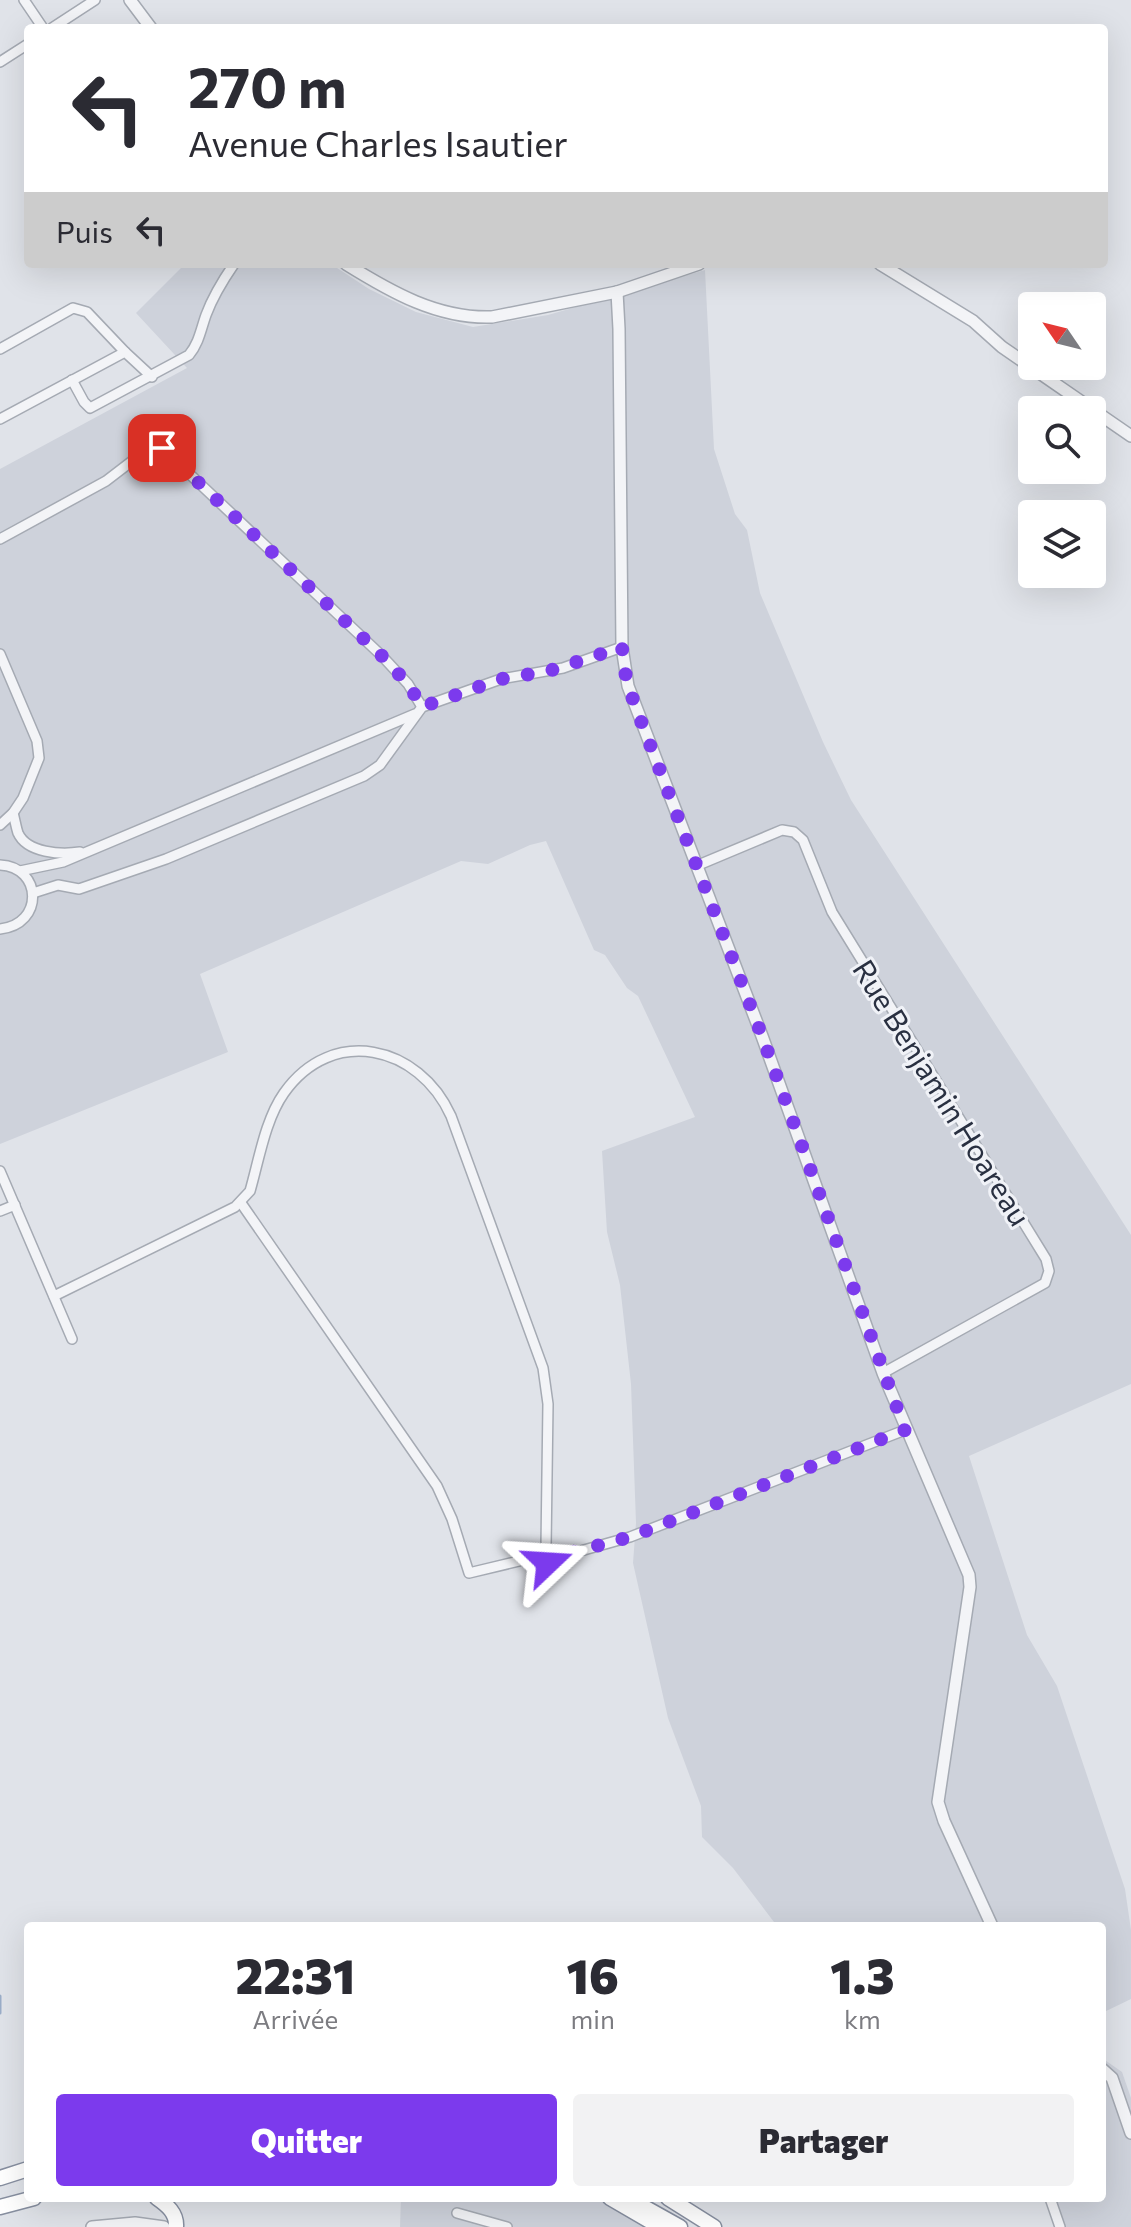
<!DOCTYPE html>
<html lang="fr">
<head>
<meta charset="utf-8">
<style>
  body { margin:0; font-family:Commissioner,sans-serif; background:#f2f2f3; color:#2b2b33; height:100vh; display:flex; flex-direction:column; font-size:30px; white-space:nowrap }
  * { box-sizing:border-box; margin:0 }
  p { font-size:26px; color:#7c7c81 }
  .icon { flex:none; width:44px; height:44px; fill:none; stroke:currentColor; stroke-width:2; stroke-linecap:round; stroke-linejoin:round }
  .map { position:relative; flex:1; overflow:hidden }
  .drawer { position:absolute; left:24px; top:1922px; width:1082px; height:280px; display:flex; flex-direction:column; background:#fff; border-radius:8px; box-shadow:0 8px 32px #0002 }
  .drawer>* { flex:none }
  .banner { position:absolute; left:24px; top:24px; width:1084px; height:244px; border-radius:8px; box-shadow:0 8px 32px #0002; background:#fff; color:#2b2b33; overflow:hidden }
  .needle { width:52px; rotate:305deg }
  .tools { position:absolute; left:1018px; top:292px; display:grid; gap:16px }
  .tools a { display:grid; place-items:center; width:88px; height:88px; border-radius:8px; background:#fff; box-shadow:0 8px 32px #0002; font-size:40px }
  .pin { position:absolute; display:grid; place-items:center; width:68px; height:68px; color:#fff; margin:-34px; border-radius:16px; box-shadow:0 4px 12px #0006 }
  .me { position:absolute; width:88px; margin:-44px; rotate:70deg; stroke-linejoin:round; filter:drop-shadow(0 0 6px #0008) }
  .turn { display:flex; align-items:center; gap:28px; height:168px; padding:0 32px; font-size:36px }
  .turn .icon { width:104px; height:104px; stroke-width:2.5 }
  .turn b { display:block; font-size:56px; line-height:68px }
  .then { display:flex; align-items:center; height:76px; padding:0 32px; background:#0003; gap:16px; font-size:30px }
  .eta { display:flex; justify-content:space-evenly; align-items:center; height:136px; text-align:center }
  .eta b { font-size:48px; font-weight:800; line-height:56px }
  .action { display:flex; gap:16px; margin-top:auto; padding:16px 32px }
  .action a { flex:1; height:92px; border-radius:8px; background:#7c3aed; color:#fff; font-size:32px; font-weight:800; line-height:92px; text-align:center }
  .action a+a { background:#f2f2f3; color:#2b2b33 }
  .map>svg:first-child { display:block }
  .built { fill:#ced2db }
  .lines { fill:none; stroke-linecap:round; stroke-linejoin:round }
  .stream { stroke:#9baec9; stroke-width:3 }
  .minor-casing { stroke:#a5aab3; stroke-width:12 }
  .tertiary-casing { stroke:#a5aab3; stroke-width:14 }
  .trunk-casing { stroke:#878fa0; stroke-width:17 }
  .minor { stroke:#f3f4f7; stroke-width:9 }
  .tertiary { stroke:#f3f4f7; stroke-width:11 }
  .trunk { stroke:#fff; stroke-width:14 }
  .route { stroke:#7c3aed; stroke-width:14; stroke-dasharray:0 25.2 }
  .labels { text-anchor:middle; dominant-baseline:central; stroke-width:6; stroke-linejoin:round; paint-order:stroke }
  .street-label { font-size:30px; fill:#293041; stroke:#f0f2f7 }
</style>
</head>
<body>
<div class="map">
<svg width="1131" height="2227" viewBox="0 0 1131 2227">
  <rect width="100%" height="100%" fill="#e0e3e9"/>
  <g class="built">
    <polygon points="185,264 331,264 369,289 416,312 473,327 548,315 705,270 714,449 735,514 747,530 760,593 823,742 851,800 1131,1235 1131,1384 969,1456 1027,1635 1057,1686 1125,1889 1131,1930 1131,1999 1102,2013 1102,1926 777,1926 733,1868 702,1837 701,1806 668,1718 633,1563 636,1523 631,1384 620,1285 607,1232 602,1151 695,1117 638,996 627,988 605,955 594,950 546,841 530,845 488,864 461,861 200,974 228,1052 0,1144 0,469 187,368 136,313"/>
    <polygon points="1102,2058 1122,2072 1131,2098 1131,2227 1054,2227 1046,2198 1102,2198"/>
    <polygon points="401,2198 599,2198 655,2227 400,2227"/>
  </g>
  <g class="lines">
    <polyline class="stream" points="0,1996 0,2013"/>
    <g class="minor-casing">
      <g id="minor">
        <polyline points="24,0 43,28"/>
        <polyline points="52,28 95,0"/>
        <polyline points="0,62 28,44"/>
        <polyline points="0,349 73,308 87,312 125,352"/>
        <path d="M 72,380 L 84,402 L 90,408 L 189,355 C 199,343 201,329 206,315 C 213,296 223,280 234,264"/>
        <polyline points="0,419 125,352 152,377"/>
        <polyline points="0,539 106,481 149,448 162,448 382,656 408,684 422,707"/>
        <polyline points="0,654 37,741 39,758 23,798 13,813 0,825"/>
        <path d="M 13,813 C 15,820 16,827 18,833 C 27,853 61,855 80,852"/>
        <path d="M 0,865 C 43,867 44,925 0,929"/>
        <polyline points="696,866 782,830 794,832 803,840 832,912 1046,1259 1049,1271 1045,1283 883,1373"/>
        <polyline points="20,871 63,862 415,714"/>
        <polyline points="33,893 58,885 79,889 166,859 364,776 380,765 422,707 501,679 563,668 622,647"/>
        <polyline points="0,1171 72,1339"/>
        <polyline points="241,1203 437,1486 452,1519 469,1573 536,1557"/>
        <polyline points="0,1211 15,1205"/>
        <path d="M 54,1296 L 235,1207 L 250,1191 C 259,1160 265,1120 284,1093 C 332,1025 419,1045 451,1116 L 543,1368 L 548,1404 L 546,1547"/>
        <circle cx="545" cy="1556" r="8"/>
        <polyline points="552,1559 630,1537 905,1430"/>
        <polyline points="1050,2198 1060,2227"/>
        <polyline points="457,2213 507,2227"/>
      </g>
    </g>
    <g class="tertiary-casing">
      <g id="tertiary">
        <polyline points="130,0 151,28"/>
        <path d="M 346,264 C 391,292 438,319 492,317 L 617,292 L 699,264"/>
        <polyline points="880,264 973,321 1002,347 1131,436"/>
        <polyline points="617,292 619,329 622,647 628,686 762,1036 883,1373 969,1575 970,1587 938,1802 944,1821 992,1926"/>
        <polyline points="1102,2069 1112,2078 1131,2133"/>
        <polyline points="92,2227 135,2223 164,2227"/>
      </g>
    </g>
    <g class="trunk-casing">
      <g id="trunk">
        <polyline points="0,2178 28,2169"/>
        <path d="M 157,2198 C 167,2205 177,2213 176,2227"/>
        <polyline points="610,2198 660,2227"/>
        <polyline points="628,2198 680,2227"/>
        <polyline points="668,2198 714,2227"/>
        <polyline points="0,2207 34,2198"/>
      </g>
    </g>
    <use href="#minor" class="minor"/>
    <use href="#tertiary" class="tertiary"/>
    <use href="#trunk" class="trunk"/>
  </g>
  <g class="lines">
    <polyline class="route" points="162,448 382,656 408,684 422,707 501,679 549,671 622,647 624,669 634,703 762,1036 905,1430 630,1537 558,1556 548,1563"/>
  </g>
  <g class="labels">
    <g class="street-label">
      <text transform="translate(943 1092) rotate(58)">Rue Benjamin Hoareau</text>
    </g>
  </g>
</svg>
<div class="tools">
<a><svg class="needle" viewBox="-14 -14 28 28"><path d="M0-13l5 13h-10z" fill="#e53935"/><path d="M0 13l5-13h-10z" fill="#7c7c81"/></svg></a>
<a><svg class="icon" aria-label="search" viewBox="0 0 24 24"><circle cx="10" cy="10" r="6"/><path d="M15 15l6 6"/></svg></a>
<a><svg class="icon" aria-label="layers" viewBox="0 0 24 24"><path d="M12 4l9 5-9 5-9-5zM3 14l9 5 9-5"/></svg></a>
</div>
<div class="pin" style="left:162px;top:448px;background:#d93025"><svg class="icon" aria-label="arrive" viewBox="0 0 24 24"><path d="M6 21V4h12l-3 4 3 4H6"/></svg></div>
<svg class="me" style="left:548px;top:1563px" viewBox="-20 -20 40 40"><path d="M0-17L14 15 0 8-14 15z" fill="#7c3aed" stroke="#fff" stroke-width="4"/></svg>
<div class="banner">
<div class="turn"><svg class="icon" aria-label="left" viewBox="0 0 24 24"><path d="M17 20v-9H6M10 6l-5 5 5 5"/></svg><div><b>270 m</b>Avenue Charles Isautier</div></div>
<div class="then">Puis<svg class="icon" aria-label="left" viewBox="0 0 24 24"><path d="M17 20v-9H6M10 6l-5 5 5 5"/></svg></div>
</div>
<section class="drawer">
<div class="eta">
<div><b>22:31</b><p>Arrivée</p></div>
<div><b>16</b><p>min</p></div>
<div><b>1.3</b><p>km</p></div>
</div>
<div class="action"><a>Quitter</a><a>Partager</a></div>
</section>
</div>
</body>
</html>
